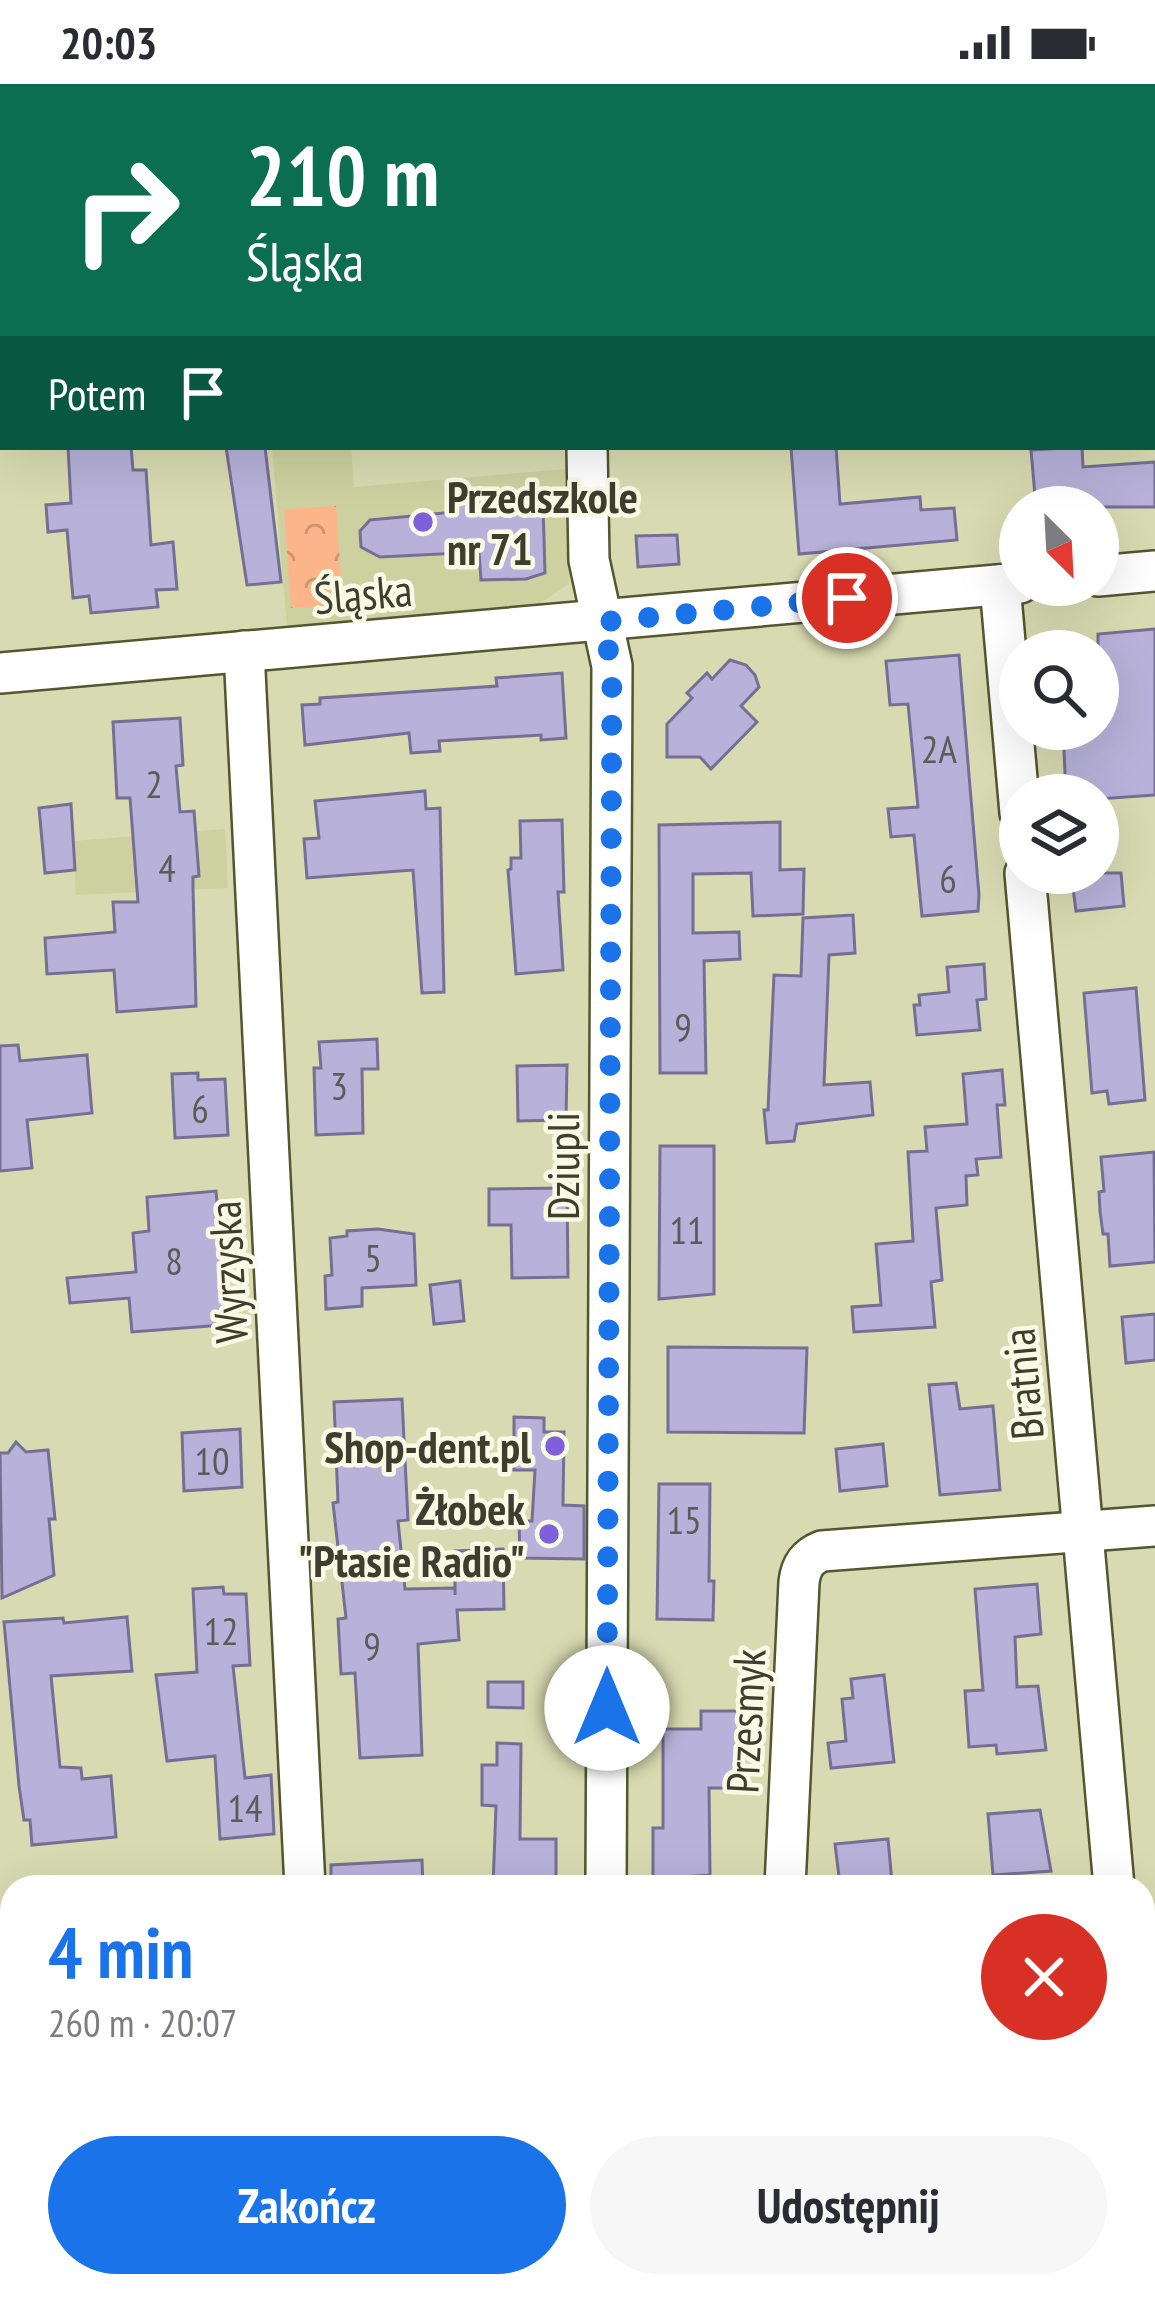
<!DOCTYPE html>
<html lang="pl">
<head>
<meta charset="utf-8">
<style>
  body { margin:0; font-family:"PT Sans Narrow",sans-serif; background:#f7f7f7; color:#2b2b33; height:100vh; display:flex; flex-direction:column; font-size:45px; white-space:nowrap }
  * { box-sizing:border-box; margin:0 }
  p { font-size:39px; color:#7c7c81 }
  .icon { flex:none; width:66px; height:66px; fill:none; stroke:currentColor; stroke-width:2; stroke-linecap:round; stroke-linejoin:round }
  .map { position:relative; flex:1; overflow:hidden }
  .side { position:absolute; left:0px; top:1791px; width:1155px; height:423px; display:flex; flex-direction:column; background:#fff; border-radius:36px 36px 0 0; box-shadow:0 12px 48px #0002 }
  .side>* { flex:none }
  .guide { position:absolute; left:0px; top:0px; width:1155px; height:366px; box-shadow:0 12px 48px #0002; background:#0b6e4f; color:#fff; overflow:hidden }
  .needle { width:78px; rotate:156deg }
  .tools { position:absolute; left:999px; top:402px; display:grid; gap:24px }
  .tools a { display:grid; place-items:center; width:120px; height:120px; border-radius:50%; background:#fff; box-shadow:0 12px 48px #0002; font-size:60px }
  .pin { position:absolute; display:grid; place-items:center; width:102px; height:102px; color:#fff; margin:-51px; border:6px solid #fff; border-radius:50%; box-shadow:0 3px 12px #0007 }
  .me { position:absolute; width:132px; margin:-66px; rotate:0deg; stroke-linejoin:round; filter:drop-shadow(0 0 9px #0008) }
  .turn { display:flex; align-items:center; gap:42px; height:252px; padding:0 48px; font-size:54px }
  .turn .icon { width:156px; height:156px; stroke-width:2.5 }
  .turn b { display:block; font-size:84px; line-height:102px }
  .then { display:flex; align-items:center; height:114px; padding:0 48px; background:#0003; gap:24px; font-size:45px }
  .round { display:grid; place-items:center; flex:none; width:126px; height:126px; border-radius:63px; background:#f7f7f7 }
  .summary { display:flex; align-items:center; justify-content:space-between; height:204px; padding:0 48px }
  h1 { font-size:72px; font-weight:600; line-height:90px; color:#1a73e8 }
  .action { display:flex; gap:24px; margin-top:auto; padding:24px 48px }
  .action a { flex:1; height:138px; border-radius:72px; background:#1a73e8; color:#fff; font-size:48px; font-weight:600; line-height:138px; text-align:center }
  .action a+a { background:#f7f7f7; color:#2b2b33 }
  .status { display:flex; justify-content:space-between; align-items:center; height:84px; padding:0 60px; background:#fff; direction:ltr }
  .status svg { height:33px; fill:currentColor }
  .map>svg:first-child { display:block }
  .built { fill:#cdd1a0 }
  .grass { fill:url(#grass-tufts) }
  .park { fill:url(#park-crowns) }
  .building { fill:#b8b2da; stroke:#756f94; stroke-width:3 }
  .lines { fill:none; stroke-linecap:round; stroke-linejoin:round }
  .minor-casing { stroke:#535630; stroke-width:44 }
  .minor { stroke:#fff; stroke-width:39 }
  .route { stroke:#1a73e8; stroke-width:21; stroke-dasharray:0 37.8 }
  .poi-dot { fill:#7f60db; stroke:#f8fae5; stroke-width:4.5 }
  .labels { text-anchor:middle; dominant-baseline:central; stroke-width:9; stroke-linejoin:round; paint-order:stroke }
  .number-label { font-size:39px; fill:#5c5b58 }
  .poi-label { font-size:45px; font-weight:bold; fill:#3d3e2d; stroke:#f8fae5; text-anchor:end }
  .street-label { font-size:45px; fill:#3d3e2d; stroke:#f8fae5 }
</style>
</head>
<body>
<div class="status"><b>20:03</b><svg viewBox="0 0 49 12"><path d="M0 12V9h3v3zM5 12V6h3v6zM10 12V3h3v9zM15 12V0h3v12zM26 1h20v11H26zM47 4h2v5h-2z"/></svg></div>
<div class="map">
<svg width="1155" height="2213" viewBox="0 0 1155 2213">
  <defs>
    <pattern id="grass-tufts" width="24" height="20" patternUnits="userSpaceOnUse" patternTransform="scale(3)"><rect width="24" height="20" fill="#fcb58b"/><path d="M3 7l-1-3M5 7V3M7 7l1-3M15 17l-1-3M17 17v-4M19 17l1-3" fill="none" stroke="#cd9572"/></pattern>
    <pattern id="park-crowns" width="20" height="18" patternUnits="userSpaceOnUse" patternTransform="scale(3)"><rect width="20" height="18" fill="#fcb58b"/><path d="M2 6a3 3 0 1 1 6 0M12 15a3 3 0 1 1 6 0" fill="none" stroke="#cd9572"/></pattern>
  </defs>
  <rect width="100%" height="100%" fill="#d8dbb1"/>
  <g class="built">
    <polygon points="272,363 351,363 354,403 566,385 569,500 539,520 287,543"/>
    <polygon points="225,745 228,804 76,811 73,757"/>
  </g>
  <polygon class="grass" points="1155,2133 1155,2213 1081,2213 1081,2202 1143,2202 1143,2134"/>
  <polygon class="park" points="336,422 343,521 291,524 284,425"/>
  <g class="building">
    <polygon points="68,363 131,363 133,386 146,386 151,461 173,458 177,505 156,506 158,523 91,529 89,512 73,514 67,446 48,448 46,421 71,419"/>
    <polygon points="226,363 265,363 281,498 247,501"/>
    <polygon points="791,363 836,363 840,420 920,413 921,426 954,424 957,456 799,470"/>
    <polygon points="1082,363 1083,383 1155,378 1155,423 1036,423 1031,366"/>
    <polygon points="518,408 519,423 543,421 545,489 526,495 481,496 479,468 380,473 361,463 360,447 370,436 455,428 454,414"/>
    <polygon points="677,451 679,480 638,483 636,452"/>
    <polygon points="1155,545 1155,711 1098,715 1098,711 1066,711 1063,645 1098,645 1098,550"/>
    <polygon points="959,571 979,811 978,827 922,832 914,751 891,753 888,725 918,723 908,620 890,621 886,577"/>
    <polygon points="730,576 746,581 755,591 759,603 741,622 757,638 711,685 700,673 667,673 667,640 692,614 687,609 707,589 712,595"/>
    <polygon points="562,589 566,654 541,656 541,651 439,657 440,667 411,669 409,649 305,661 302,621 320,620 320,614 497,602 496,594"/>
    <polygon points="180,634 183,681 176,682 180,728 194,727 199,792 193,793 193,804 196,922 117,928 114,886 47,890 45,854 115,848 113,818 138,818 130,714 117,714 113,638"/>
    <polygon points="425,707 426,725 440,724 444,908 422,909 413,786 307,794 304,755 319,754 315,717"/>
    <polygon points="71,720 75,786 45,789 39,724"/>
    <polygon points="562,736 564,808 558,808 563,886 516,890 508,786 511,785 511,774 521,774 520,737"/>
    <polygon points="780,738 780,786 804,785 803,830 753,832 751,789 693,790 693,849 739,848 740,875 704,877 706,989 660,989 659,741"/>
    <polygon points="1071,789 1121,789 1124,822 1076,827"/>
    <polygon points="853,831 855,869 829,871 824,1001 870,998 873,1031 797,1040 794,1057 767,1059 764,1026 768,1026 774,891 801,892 803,834"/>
    <polygon points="984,880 986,915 977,916 980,946 917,951 914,921 920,921 919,911 949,908 947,883"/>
    <polygon points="1136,904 1145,1016 1109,1020 1107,1007 1092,1009 1084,909"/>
    <polygon points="377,955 378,985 362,985 363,1049 316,1051 314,984 321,984 319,958"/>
    <polygon points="18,961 20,977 87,971 92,1029 27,1036 32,1084 0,1087 0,962"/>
    <polygon points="567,981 566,1036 518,1037 517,982"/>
    <polygon points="1002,986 1005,1021 997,1021 1001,1073 976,1075 978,1091 966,1092 967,1121 936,1124 942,1196 931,1198 935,1243 854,1248 852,1223 881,1221 876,1160 913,1157 908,1068 927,1067 925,1043 967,1040 963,990"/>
    <polygon points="198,989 198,996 225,995 228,1051 175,1054 172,990"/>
    <polygon points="660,1062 714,1062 714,1210 659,1215"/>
    <polygon points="1154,1068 1155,1178 1110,1182 1108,1150 1103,1150 1100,1127 1099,1108 1104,1107 1101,1073"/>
    <polygon points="567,1104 568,1193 512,1194 511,1141 489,1141 489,1105"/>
    <polygon points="216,1107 225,1205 232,1204 235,1240 132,1248 129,1214 70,1219 67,1194 136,1188 133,1149 149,1147 147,1113"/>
    <polygon points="378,1145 414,1150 416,1201 362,1204 362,1222 326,1225 325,1192 332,1191 330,1154 347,1152 347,1147"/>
    <polygon points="460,1197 464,1237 434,1240 430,1201"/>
    <polygon points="1155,1230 1155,1276 1126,1279 1122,1233"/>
    <polygon points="668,1263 807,1264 804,1349 668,1348"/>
    <polygon points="956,1299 960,1325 993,1322 1000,1406 940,1411 929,1301"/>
    <polygon points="402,1315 408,1436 398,1437 405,1505 455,1504 455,1511 455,1467 503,1465 504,1525 457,1526 459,1556 418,1560 422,1671 360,1674 355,1589 341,1590 338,1535 346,1534 333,1419 338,1418 334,1318"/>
    <polygon points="514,1333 544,1334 544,1348 564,1348 563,1421 584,1422 584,1475 520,1474 519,1437 532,1437 535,1386 514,1386"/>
    <polygon points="240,1345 242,1403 184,1407 182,1349"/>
    <polygon points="16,1358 26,1368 48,1366 55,1435 49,1435 54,1491 2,1514 0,1369 8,1369"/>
    <polygon points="883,1360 887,1402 840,1407 836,1365"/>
    <polygon points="659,1400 710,1400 709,1497 714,1497 713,1536 657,1535"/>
    <polygon points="1037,1500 1041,1550 1015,1553 1017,1603 1038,1602 1046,1666 997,1670 996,1661 969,1663 965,1607 983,1606 975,1505"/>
    <polygon points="223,1503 224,1510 246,1510 250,1581 233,1582 245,1694 271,1691 274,1750 220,1755 215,1672 167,1677 156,1591 197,1588 193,1505"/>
    <polygon points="127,1533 132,1587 51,1592 60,1683 81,1684 82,1695 111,1692 116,1753 32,1761 30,1736 24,1736 19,1702 4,1538 63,1534 64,1539"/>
    <polygon points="884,1591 894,1678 831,1684 828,1659 846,1657 842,1615 853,1614 851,1595"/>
    <polygon points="488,1598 523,1598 523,1624 488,1623"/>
    <polygon points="701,1627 741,1627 741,1704 709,1704 710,1791 653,1795 653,1744 663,1744 663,1645 701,1645"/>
    <polygon points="497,1659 521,1660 520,1755 556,1755 556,1803 493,1803 496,1722 482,1721 482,1681 497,1681"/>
    <polygon points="1040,1726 1051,1787 993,1791 988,1730"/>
    <polygon points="888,1755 892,1798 840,1801 835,1760"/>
    <polygon points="422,1776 423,1803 331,1803 331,1781"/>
  </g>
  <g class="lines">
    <g class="minor-casing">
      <g id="minor">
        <polyline points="854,3 854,0"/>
        <polyline points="993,3 1033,0"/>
        <polyline points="0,81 3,81"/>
        <polyline points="587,363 589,476 612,582 606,1803"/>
        <polyline points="1098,492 1155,487"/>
        <polyline points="1000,501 1020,729"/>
        <polyline points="244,567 305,1803"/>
        <polyline points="0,589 1020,499"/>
        <polyline points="1025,789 1114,1803"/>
        <path d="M 785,1803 L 799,1498 C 801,1482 807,1473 822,1467 L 1155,1442"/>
        <polyline points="1143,1958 1155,1958"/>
        <polyline points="0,2108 9,2213"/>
        <polyline points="325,2202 326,2213"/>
        <polyline points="604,2213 604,2202"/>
        <polyline points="770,2213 771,2202"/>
      </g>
    </g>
    <use href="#minor" class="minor"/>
  </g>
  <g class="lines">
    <polyline class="route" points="607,1624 612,582 602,538 847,514"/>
  </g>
  <g class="poi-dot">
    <circle cx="423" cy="438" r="12"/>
    <circle cx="555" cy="1362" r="12"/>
    <circle cx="549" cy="1450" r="12"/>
  </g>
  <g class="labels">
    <g class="number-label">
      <text x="939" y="664">2A</text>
      <text x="154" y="699">2</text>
      <text x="167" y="783">4</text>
      <text x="948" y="794">6</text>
      <text x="683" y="942">9</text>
      <text x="339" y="1001">3</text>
      <text x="200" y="1024">6</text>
      <text x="687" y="1145">11</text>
      <text x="373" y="1173">5</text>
      <text x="174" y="1176">8</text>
      <text x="212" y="1376">10</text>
      <text x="684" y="1435">15</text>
      <text x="221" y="1546">12</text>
      <text x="372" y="1561">9</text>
      <text x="245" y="1723">14</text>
    </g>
    <g class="poi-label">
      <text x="447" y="412" text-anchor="start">Przedszkole<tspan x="447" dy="52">nr 71</tspan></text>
      <text x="531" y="1362">Shop-dent.pl</text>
      <text x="525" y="1424">Żłobek<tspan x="525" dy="52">"Ptasie Radio"</tspan></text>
    </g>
    <g class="street-label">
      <text transform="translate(363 509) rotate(-5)">Śląska</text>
      <text transform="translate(562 1082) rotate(-90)">Dziupli</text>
      <text transform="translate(227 1188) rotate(-93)">Wyrzyska</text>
      <text transform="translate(1022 1300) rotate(-95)">Bratnia</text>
      <text transform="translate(745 1637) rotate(-87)">Przesmyk</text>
    </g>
  </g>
</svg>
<div class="tools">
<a><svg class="needle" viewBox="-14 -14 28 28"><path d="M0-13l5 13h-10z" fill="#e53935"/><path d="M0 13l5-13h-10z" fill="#7c7c81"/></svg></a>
<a><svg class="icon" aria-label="search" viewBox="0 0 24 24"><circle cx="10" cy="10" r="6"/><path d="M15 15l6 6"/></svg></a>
<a><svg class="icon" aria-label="layers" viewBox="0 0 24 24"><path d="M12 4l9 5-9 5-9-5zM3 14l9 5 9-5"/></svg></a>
</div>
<div class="pin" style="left:847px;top:514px;background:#d93025"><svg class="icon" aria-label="arrive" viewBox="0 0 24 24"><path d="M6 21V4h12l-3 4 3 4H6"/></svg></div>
<svg class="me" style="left:607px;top:1624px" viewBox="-20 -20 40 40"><circle r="19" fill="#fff"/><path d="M0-13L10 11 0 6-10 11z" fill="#1a73e8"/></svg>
<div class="guide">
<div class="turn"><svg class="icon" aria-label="right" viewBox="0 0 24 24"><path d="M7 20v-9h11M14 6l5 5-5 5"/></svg><div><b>210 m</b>Śląska</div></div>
<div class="then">Potem<svg class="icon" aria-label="arrive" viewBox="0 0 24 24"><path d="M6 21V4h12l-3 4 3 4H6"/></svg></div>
</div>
<section class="side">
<div class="summary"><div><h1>4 min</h1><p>260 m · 20:07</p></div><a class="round" style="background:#d93025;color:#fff"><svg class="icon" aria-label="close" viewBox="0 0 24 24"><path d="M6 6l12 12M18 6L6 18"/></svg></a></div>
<div class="action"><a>Zakończ</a><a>Udostępnij</a></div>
</section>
</div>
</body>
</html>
